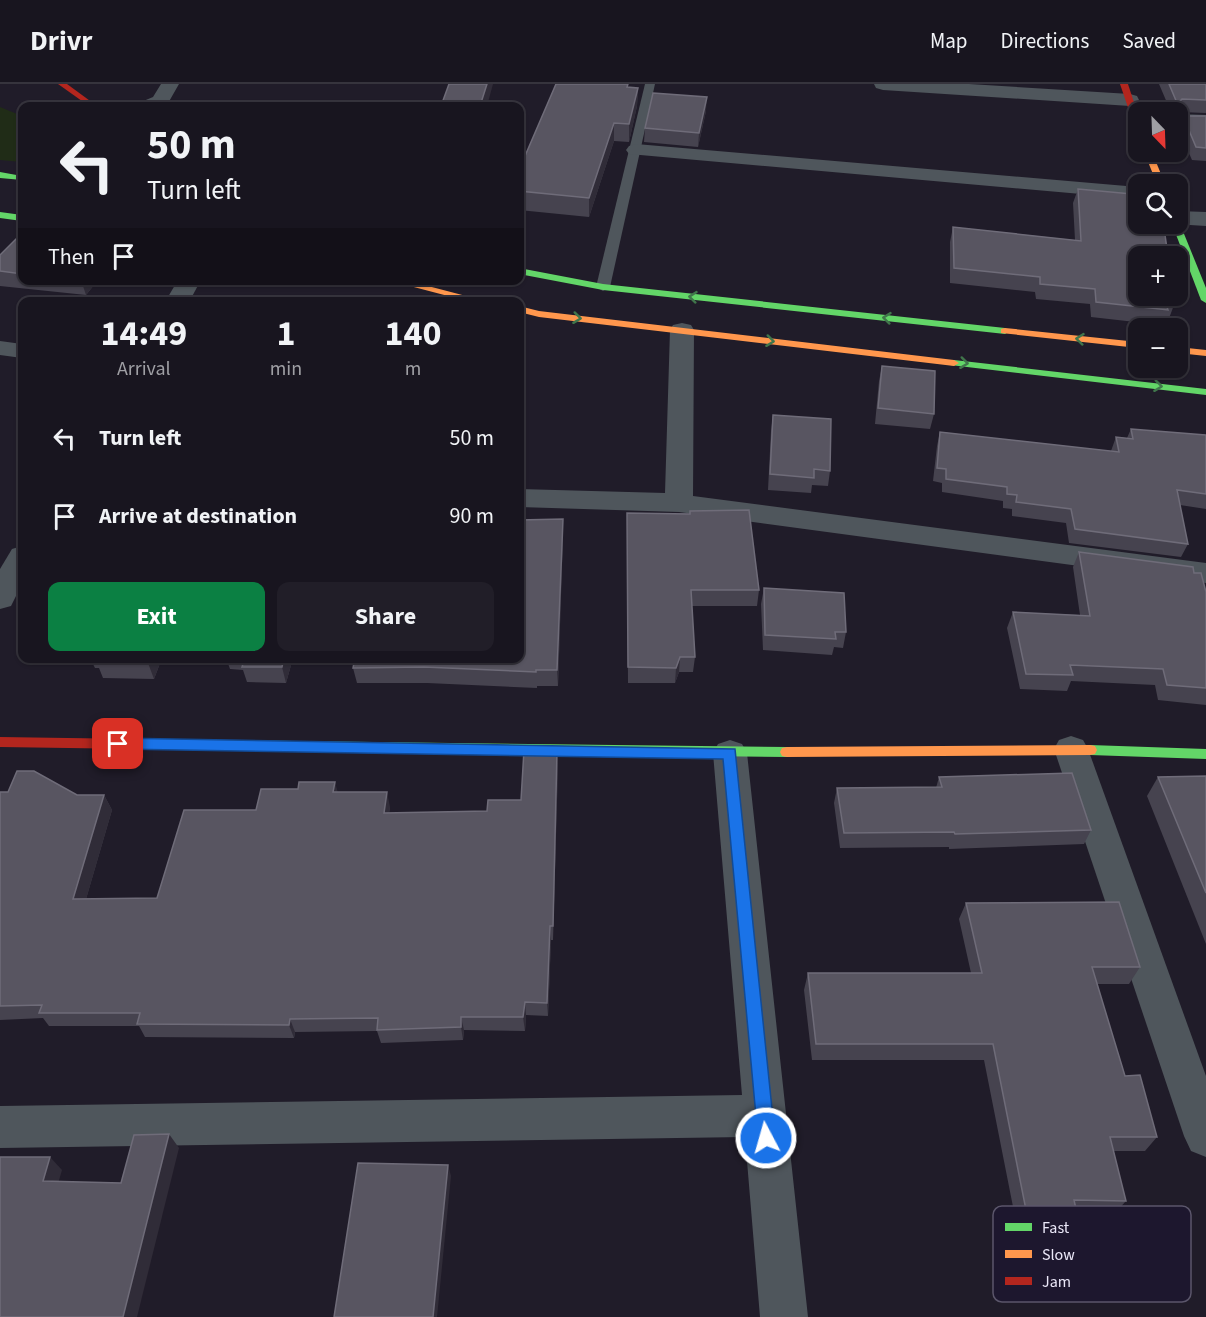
<!DOCTYPE html>
<html lang="en">
<head>
<meta charset="utf-8">
<style>
  body { margin:0; font-family:"Source Sans 3",sans-serif; background:#211e28; color:#f1f3f6; height:100vh; display:flex; flex-direction:column; font-size:22px; white-space:nowrap }
  * { box-sizing:border-box; margin:0 }
  p { font-size:20px; color:#9f9fa4 }
  .icon { flex:none; width:33px; height:33px; fill:none; stroke:currentColor; stroke-width:2; stroke-linecap:round; stroke-linejoin:round }
  .map { position:relative; flex:1; overflow:hidden }
  .side { position:absolute; left:18px; top:213px; width:506px; height:366px; display:flex; flex-direction:column; background:#18151f; border-radius:12px; box-shadow:0 2px 4px #0004,0 0 0 2px #36343d }
  .side>* { flex:none }
  .hud { position:absolute; left:18px; top:18px; width:506px; height:183px; border-radius:12px; box-shadow:0 2px 4px #0004,0 0 0 2px #36343d; background:#18151f; color:#f1f3f6; overflow:hidden }
  .needle { width:39px; rotate:157deg }
  .buttons { position:absolute; left:1128px; top:18px; display:grid; gap:12px }
  .buttons a { display:grid; place-items:center; width:60px; height:60px; border-radius:12px; background:#18151f; box-shadow:0 2px 4px #0004,0 0 0 2px #36343d; font-size:30px }
  .pin { position:absolute; display:grid; place-items:center; width:51px; height:51px; color:#fff; margin:-26px; border-radius:12px; box-shadow:0 3px 9px #0006 }
  .me { position:absolute; width:66px; margin:-33px; rotate:354deg; stroke-linejoin:round; filter:drop-shadow(0 0 4px #0008) }
  .turn { display:flex; align-items:center; gap:21px; height:126px; padding:0 30px; font-size:27px }
  .turn .icon { width:78px; height:78px; stroke-width:2.5 }
  .turn b { display:block; font-size:42px; line-height:51px }
  .then { display:flex; align-items:center; height:57px; padding:0 30px; background:#0003; gap:12px; font-size:22px }
  .eta { display:flex; justify-content:space-evenly; align-items:center; height:102px; text-align:center }
  .eta b { font-size:36px; font-weight:700; line-height:42px }
  .primary-button { display:flex; gap:12px; margin-top:auto; padding:12px 30px }
  .primary-button a { flex:1; height:69px; border-radius:12px; background:#0b8043; color:#fff; font-size:24px; font-weight:700; line-height:69px; text-align:center }
  .primary-button a+a { background:#211e28; color:#f1f3f6 }
  ul { padding:0; list-style:none }
  li { display:flex; align-items:center; gap:18px; height:78px; padding:0 30px }
  li div { flex:1 }
  li b { display:block; font-size:22px }
  li em { font-style:normal }
  header { display:flex; align-items:center; gap:36px; box-sizing:border-box; height:84px; padding:0 30px; background:#18151f; border-bottom:2px solid #36343d }
  header strong { font-size:28px }
  nav { display:flex; gap:33px; margin-inline-start:auto; font-size:21px }
  .map>svg:first-child { display:block }
  .green { fill:#202c17 }
  .lines { fill:none; stroke-linecap:round; stroke-linejoin:round }
  .lane { fill:#4f565c; fill-rule:evenodd }
  .street { fill:#4f565c; fill-rule:evenodd }
  .fast { fill:#63d668; fill-rule:evenodd }
  .slow { fill:#ff974d; fill-rule:evenodd }
  .jam { fill:#b3261e; fill-rule:evenodd }
  .wall { fill:#46434f }
  .shaded-wall { fill:#302c38 }
  .building { fill:#585561; stroke:#6f6c79; stroke-width:1.5 }
  .oneway { stroke:#40764b }
  .route { fill:#1a73e8; stroke:#114b97; stroke-width:1.5 }
  .key { fill:#1d172e; stroke:#5b566b; stroke-width:1.5 }
  .key-label { font-size:16px; fill:#ebe8f8 }
</style>
</head>
<body>
<header>
<strong>Drivr</strong>
<nav><a>Map</a><a>Directions</a><a>Saved</a></nav>
</header>
<div class="map">
<svg width="1206" height="1233" viewBox="0 0 1206 1233">
  <rect width="100%" height="100%" fill="#201c29"/>
  <polygon class="green" points="0,23 22,32 22,78 0,76"/>
  <g class="lines">
    <polygon class="lane" points="645,0 655,0 610,203 603,207 596,203"/>
    <g class="street">
      <polygon points="161,0 179,0 167,21 139,22 141,18 153,13"/>
      <polygon points="874,0 969,0 1130,10 1137,12 1139,16 1137,20 1130,22 883,6 876,4"/>
      <polygon points="1178,30 1206,31 1206,43 1178,42"/>
      <polygon points="636,60 1138,103 1138,115 629,70 626,66 629,62"/>
      <polygon points="1178,127 1206,128 1206,142 1174,140 1178,140"/>
      <polygon points="178,196 201,196 189,218 165,218"/>
      <polygon points="682,239 691,241 694,246 693,412 1206,479 1206,499 679,428 519,423 519,405 665,409 670,246 673,241"/>
      <polygon points="0,257 22,260 22,274 0,271"/>
      <polygon points="22,462 22,500 11,522 0,525 0,485 12,465"/>
      <polygon points="1071,652 1083,656 1088,665 1206,992 1206,1073 1191,1067 1184,1052 1054,665 1059,656"/>
      <polygon points="730,656 742,660 747,669 808,1233 760,1233 745,1053 0,1064 0,1022 742,1011 713,669 718,660"/>
    </g>
    <g class="fast">
      <polygon points="0,88 22,92 22,96 0,94"/>
      <polygon points="0,128 22,131 22,137 0,134"/>
      <polygon points="1178,138 1180,140 1206,204 1206,219 1201,216 1172,140"/>
      <polygon points="519,184 603,200 1005,244 1010,247 1005,250 603,206 519,190"/>
      <polygon points="954,276 1206,305 1206,311 950,281 950,277"/>
      <polygon points="204,656 787,663 792,664 794,668 792,672 787,673 204,666 199,665 197,661 199,657"/>
      <polygon points="1090,661 1206,665 1206,675 1090,671 1085,670 1083,666 1085,662"/>
    </g>
    <g class="slow">
      <polygon points="1144,68 1152,68 1165,100 1157,100"/>
      <polygon points="387,196 405,196 489,218 471,218"/>
      <polygon points="519,222 539,227 954,276 959,279 954,282 539,233 519,228"/>
      <polygon points="1005,244 1138,258 1138,264 1001,249 1001,245"/>
      <polygon points="1178,263 1206,266 1206,272 1178,269"/>
      <polygon points="1090,661 1095,662 1097,666 1095,670 1090,671 787,673 782,672 780,668 782,664 787,663"/>
    </g>
    <g class="jam">
      <polygon points="58,0 67,0 97,22 89,22"/>
      <polygon points="1120,0 1128,0 1138,31 1138,43 1134,41"/>
      <polygon points="0,653 204,656 209,657 211,661 209,665 204,666 0,663"/>
    </g>
  </g>
  <g class="wall">
    <polygon points="1159,0 1206,0 1206,29 1180,28 1178,34 1178,28 1171,28"/>
    <polygon points="630,3 638,4 637,22 629,58 614,57 589,133 519,126 519,86"/>
    <polygon points="706,27 698,63 644,58 645,44"/>
    <polygon points="1183,32 1206,32 1206,77 1192,76 1178,44"/>
    <polygon points="1078,105 1138,140 1174,221 1168,237 1164,236 1162,241 1091,233 1090,220 1036,215 1035,208 950,199 950,158 953,143 1075,156 1073,119"/>
    <polygon points="22,155 22,196 98,196 86,211 0,202 0,171"/>
    <polygon points="882,282 934,330 930,345 875,340 879,297"/>
    <polygon points="773,331 830,387 828,402 812,401 811,409 768,406 771,347"/>
    <polygon points="1131,345 1206,351 1206,425 1180,421 1188,460 1181,473 1069,459 1066,439 1012,432 1012,425 1003,424 1003,417 942,408 942,399 933,397 937,362 940,348 1111,367 1116,353 1127,354"/>
    <polygon points="563,435 563,451 558,602 537,602 537,604 427,599 357,599 353,584 519,574"/>
    <polygon points="627,445 759,506 757,522 692,522 695,573 693,588 679,588 675,599 628,599"/>
    <polygon points="1079,468 1194,489 1206,508 1206,621 1158,616 1155,601 1071,597 1067,607 1020,605 1007,544 1013,528 1080,531 1073,483"/>
    <polygon points="764,504 846,548 843,564 834,563 832,571 763,566 761,520"/>
    <polygon points="90,574 162,574 154,595 103,594 99,584 95,584"/>
    <polygon points="226,574 293,574 286,599 247,598 243,586 230,585"/>
    <polygon points="558,682 553,856 551,856 548,932 526,931 525,947 464,946 463,956 381,959 377,947 295,948 294,954 145,953 139,942 49,942 43,934 0,936 0,708 77,711 104,711 112,726 86,815 157,814 256,726 338,708 390,723 389,729 487,727 521,716"/>
    <polygon points="1206,692 1206,860 1147,712 1158,693"/>
    <polygon points="939,693 1091,746 1084,760 949,765 949,763 840,764 834,719 837,704 936,704"/>
    <polygon points="966,819 1140,883 1129,900 1097,900 1125,992 1157,1053 1145,1067 1113,1067 1126,1117 1114,1130 1077,1130 1080,1143 1069,1155 1019,1153 984,976 812,976 804,906 808,889 971,889 959,835"/>
  </g>
  <g class="shaded-wall">
    <polygon points="487,0 493,0 487,22 480,22"/>
    <polygon points="638,4 637,22 629,58 629,40"/>
    <polygon points="707,13 706,27 698,63 699,49"/>
    <polygon points="614,39 614,57 589,133 589,114"/>
    <polygon points="81,196 98,196 86,211"/>
    <polygon points="563,435 563,451 558,602 557,586"/>
    <polygon points="680,573 679,588 675,599 676,584"/>
    <polygon points="150,574 162,574 154,595 148,579"/>
    <polygon points="284,574 293,574 286,599 282,583"/>
    <polygon points="557,667 558,682 553,856 553,842"/>
    <polygon points="335,698 339,713 333,708"/>
    <polygon points="387,708 390,723 387,744 384,729"/>
    <polygon points="104,711 112,726 82,829 73,815"/>
    <polygon points="550,842 551,856 548,932 547,919"/>
    <polygon points="525,918 526,931 525,947 523,933"/>
    <polygon points="461,933 464,946 463,956 461,943"/>
    <polygon points="290,935 295,948 294,954 289,941"/>
    <polygon points="169,1050 179,1064 137,1233 123,1233"/>
    <polygon points="50,1073 62,1086 55,1110 43,1097"/>
    <polygon points="448,1081 451,1092 437,1233 433,1233"/>
  </g>
  <g class="building">
    <polygon points="449,0 487,0 480,22 383,22 384,19 441,22"/>
    <polygon points="556,0 628,0 627,3 638,4 629,40 614,39 589,114 519,107 519,86"/>
    <polygon points="1169,0 1206,0 1206,16 1182,15 1180,17 1180,26"/>
    <polygon points="653,9 707,13 699,49 645,44"/>
    <polygon points="1183,32 1206,32 1206,64 1196,63"/>
    <polygon points="1078,105 1132,110 1138,113 1138,140 1156,140 1157,143 1164,144 1168,172 1138,172 1138,212 1173,212 1174,221 1166,220 1168,226 1096,218 1095,205 1040,200 1040,193 954,184 953,143 1081,157"/>
    <polygon points="17,154 22,155 22,190 0,187 0,171"/>
    <polygon points="247,213 423,213 422,218 245,218"/>
    <polygon points="882,282 935,287 934,330 878,324"/>
    <polygon points="773,331 831,335 830,387 814,385 814,394 770,390"/>
    <polygon points="1131,345 1206,351 1206,410 1177,406 1188,460 1075,445 1071,425 1016,418 1017,411 1007,410 1007,403 946,395 946,385 937,384 940,348 1119,368 1116,353 1133,355"/>
    <polygon points="749,426 759,506 691,506 695,573 680,573 676,584 628,583 627,429 690,430 690,427"/>
    <polygon points="563,435 557,586 536,586 536,588 424,583 353,584 355,574 519,574 519,436"/>
    <polygon points="1079,468 1193,483 1194,489 1201,489 1206,508 1206,604 1167,601 1163,585 1070,581 1073,591 1026,590 1013,528 1090,532"/>
    <polygon points="764,504 844,509 846,548 835,548 836,555 765,551"/>
    <polygon points="98,574 150,574 148,579 96,579"/>
    <polygon points="245,574 284,574 282,583 242,583"/>
    <polygon points="524,666 557,667 553,842 550,842 547,919 525,918 523,933 461,933 461,943 377,946 378,934 290,935 289,941 137,940 140,929 39,929 42,921 0,922 0,708 8,708 17,687 34,687 77,711 104,711 73,815 157,814 184,726 256,726 261,705 298,705 299,698 335,698 333,708 387,708 384,729 487,727 488,716 521,716"/>
    <polygon points="1072,689 1091,746 955,750 954,748 844,749 837,704 942,703 939,693"/>
    <polygon points="1206,692 1206,809 1158,693"/>
    <polygon points="1119,818 1140,883 1092,883 1125,992 1140,991 1157,1053 1110,1053 1126,1117 1074,1116 1080,1143 1029,1141 993,960 816,960 808,889 982,889 966,819"/>
    <polygon points="169,1050 123,1233 0,1233 0,1073 50,1073 43,1097 121,1099 134,1051"/>
    <polygon points="358,1079 448,1081 433,1233 334,1233"/>
  </g>
  <defs><path id="oneway-chevron" d="M-2-3.5L2.5 0L-2 3.5" fill="none" stroke-width="1.6" stroke-linecap="round" stroke-linejoin="round" transform="scale(1.5)"/></defs>
  <g class="oneway">
    <use href="#oneway-chevron" transform="translate(693 213) rotate(-174)"/>
    <use href="#oneway-chevron" transform="translate(577 234) rotate(7)"/>
    <use href="#oneway-chevron" transform="translate(887 234) rotate(-174)"/>
    <use href="#oneway-chevron" transform="translate(1080 255) rotate(-174)"/>
    <use href="#oneway-chevron" transform="translate(770 257) rotate(7)"/>
    <use href="#oneway-chevron" transform="translate(964 279) rotate(7)"/>
    <use href="#oneway-chevron" transform="translate(1158 302) rotate(7)"/>
  </g>
  <polygon class="route" points="118,654 735,665 775,1054 773,1060 766,1063 760,1060 758,1054 723,675 118,665 111,660"/>
  <rect x="993" y="1122" width="198" height="96" rx="9" class="key"/>
  <rect x="1005" y="1139" width="27" height="8" fill="#63d668"/>
  <rect x="1005" y="1166" width="27" height="8" fill="#ff974d"/>
  <rect x="1005" y="1193" width="27" height="8" fill="#b3261e"/>
  <g class="key-label">
    <text x="1042" y="1149">Fast</text>
    <text x="1042" y="1176">Slow</text>
    <text x="1042" y="1203">Jam</text>
  </g>
</svg>
<div class="buttons">
<a><svg class="needle" viewBox="-14 -14 28 28"><path d="M0-13l5 13h-10z" fill="#e53935"/><path d="M0 13l5-13h-10z" fill="#9f9fa4"/></svg></a>
<a><svg class="icon" aria-label="search" viewBox="0 0 24 24"><circle cx="10" cy="10" r="6"/><path d="M15 15l6 6"/></svg></a>
<a>+</a>
<a>−</a>
</div>
<div class="pin" style="left:118px;top:660px;background:#d93025"><svg class="icon" aria-label="arrive" viewBox="0 0 24 24"><path d="M6 21V4h12l-3 4 3 4H6"/></svg></div>
<svg class="me" style="left:766px;top:1054px" viewBox="-20 -20 40 40"><circle r="17" fill="#1a73e8" stroke="#fff" stroke-width="3"/><path d="M0-11L8 9 0 5-8 9z" fill="#fff"/></svg>
<div class="hud">
<div class="turn"><svg class="icon" aria-label="left" viewBox="0 0 24 24"><path d="M17 20v-9H6M10 6l-5 5 5 5"/></svg><div><b>50 m</b>Turn left</div></div>
<div class="then">Then<svg class="icon" aria-label="arrive" viewBox="0 0 24 24"><path d="M6 21V4h12l-3 4 3 4H6"/></svg></div>
</div>
<section class="side">
<div class="eta">
<div><b>14:49</b><p>Arrival</p></div>
<div><b>1</b><p>min</p></div>
<div><b>140</b><p>m</p></div>
</div>
<ul>
<li><svg class="icon" aria-label="left" viewBox="0 0 24 24"><path d="M17 20v-9H6M10 6l-5 5 5 5"/></svg><div><b>Turn left</b></div><em>50 m</em></li>
<li><svg class="icon" aria-label="arrive" viewBox="0 0 24 24"><path d="M6 21V4h12l-3 4 3 4H6"/></svg><div><b>Arrive at destination</b></div><em>90 m</em></li>
</ul>
<div class="primary-button"><a>Exit</a><a>Share</a></div>
</section>
</div>
</body>
</html>
